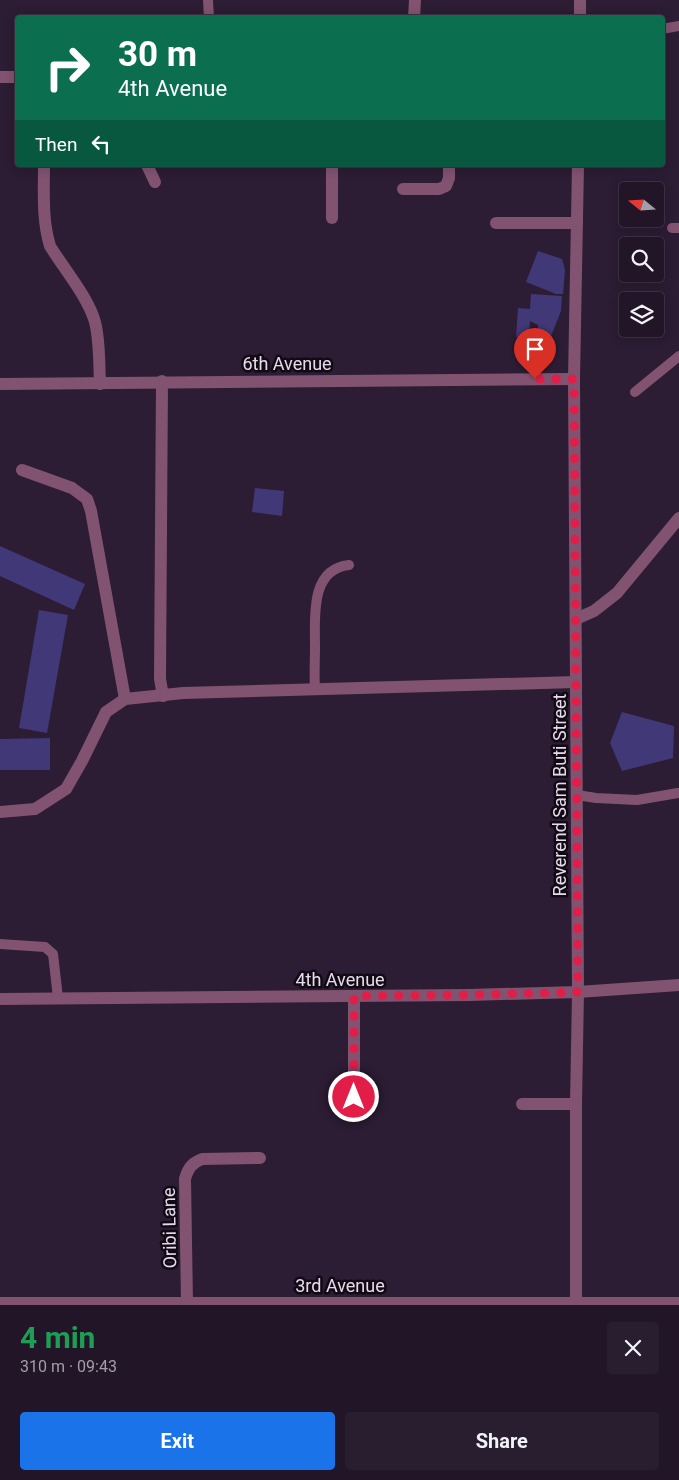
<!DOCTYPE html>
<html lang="en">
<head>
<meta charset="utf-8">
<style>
  body { margin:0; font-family:Roboto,sans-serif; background:#291e2f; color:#f1f3f6; height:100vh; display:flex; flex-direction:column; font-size:19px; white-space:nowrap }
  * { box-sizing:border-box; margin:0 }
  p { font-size:16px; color:#a29fa7 }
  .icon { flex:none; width:28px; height:28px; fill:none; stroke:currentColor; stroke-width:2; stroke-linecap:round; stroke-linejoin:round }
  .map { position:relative; height:1305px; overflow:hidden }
  .details { display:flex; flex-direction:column; background:#211527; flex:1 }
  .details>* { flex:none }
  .guide { position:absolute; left:15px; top:15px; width:650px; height:152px; border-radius:5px; box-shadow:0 2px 12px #0003,0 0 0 1px #3e3444; background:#0b6e4f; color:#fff; overflow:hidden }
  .needle { width:32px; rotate:288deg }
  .tools { position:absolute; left:619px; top:182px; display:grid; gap:10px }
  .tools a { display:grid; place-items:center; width:45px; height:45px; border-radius:5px; background:#211527; box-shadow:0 2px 12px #0003,0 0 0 1px #3e3444; font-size:25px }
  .pin { position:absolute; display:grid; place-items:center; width:42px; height:42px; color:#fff; margin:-51px -21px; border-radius:50% 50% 50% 0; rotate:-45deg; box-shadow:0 0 5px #0007 }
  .pin .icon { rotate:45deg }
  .me { position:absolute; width:55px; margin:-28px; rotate:0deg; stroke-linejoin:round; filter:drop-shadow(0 0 4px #0008) }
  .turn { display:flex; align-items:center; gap:18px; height:105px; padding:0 20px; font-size:22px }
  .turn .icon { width:65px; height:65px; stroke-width:2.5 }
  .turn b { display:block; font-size:35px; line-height:42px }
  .then { display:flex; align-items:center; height:48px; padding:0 20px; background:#0003; gap:10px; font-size:19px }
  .round { display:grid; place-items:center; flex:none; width:52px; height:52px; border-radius:5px; background:#291e2f }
  .head { display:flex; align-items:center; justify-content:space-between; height:85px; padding:0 20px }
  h1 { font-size:30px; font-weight:700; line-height:38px; color:#1e9e55 }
  .button { display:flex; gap:10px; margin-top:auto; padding:10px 20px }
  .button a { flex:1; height:58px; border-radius:5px; background:#1a73e8; color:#fff; font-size:20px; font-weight:700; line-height:58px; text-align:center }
  .button a+a { background:#291e2f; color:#f1f3f6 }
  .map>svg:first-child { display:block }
  .building { fill:#413878 }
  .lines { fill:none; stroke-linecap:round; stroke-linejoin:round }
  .service { stroke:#815370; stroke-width:10 }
  .minor { stroke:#815370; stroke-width:12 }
  .route { stroke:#e11d48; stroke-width:9; stroke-dasharray:0 16.2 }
  .labels { text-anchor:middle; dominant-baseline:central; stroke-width:5; stroke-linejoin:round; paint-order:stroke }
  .street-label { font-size:18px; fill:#e5dbeb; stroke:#110a14 }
</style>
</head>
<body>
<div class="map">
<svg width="679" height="1305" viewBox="0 0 679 1305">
  <rect width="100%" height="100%" fill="#2c1c34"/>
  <g class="building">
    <polygon points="538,251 562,259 565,270 563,294 556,294 526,282"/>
    <polygon points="531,294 562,296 561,311 551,336 538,335 538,325 530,321 529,338 516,337 518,308 530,309"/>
    <polygon points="255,488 284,491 282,516 252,512"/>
    <polygon points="0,546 85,584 74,610 0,576"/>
    <polygon points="39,610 68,615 47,733 19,728"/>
    <polygon points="622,712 674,726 673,758 622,771 610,743"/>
    <polygon points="50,738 50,770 0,770 0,739"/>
  </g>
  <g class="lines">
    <g class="service">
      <polyline points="208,0 209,18"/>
      <polyline points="662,29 679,26"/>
      <polyline points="672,228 679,228"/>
      <polyline points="635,392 679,356"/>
      <path d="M 315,689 C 314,675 315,661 315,646 C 315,617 310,569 349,565"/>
      <polyline points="577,795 596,798 637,800 678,793"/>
      <polyline points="0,944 45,947 53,954 58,998"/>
    </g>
    <g class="minor">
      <polyline points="414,18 415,0"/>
      <polyline points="580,18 580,0"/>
      <polyline points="0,77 18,77"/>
      <path d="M 44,165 C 44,192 42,220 50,246 C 64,269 88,297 95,322 C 100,342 99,363 100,384"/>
      <polyline points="147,165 155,182"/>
      <polyline points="332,165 332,218"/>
      <polyline points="403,189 439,189 446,186 449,178 449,165"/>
      <polyline points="496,223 577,223"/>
      <polyline points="162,381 160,679 163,696"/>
      <polyline points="0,384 574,379"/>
      <polyline points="22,470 72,488 87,499 91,511 125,699"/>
      <polyline points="576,619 594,611 617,593 679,518"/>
      <polyline points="0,812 35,809 66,789 82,761 106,712 125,699 183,693 576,682"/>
      <polyline points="354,996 354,1097"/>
      <polyline points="0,999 469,995 578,992 679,985"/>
      <polyline points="522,1104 576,1104"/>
      <polyline points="0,1303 679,1303"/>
      <path d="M 187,1303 L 185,1179 C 188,1168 192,1163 202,1159 L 260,1158"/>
      <polyline points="576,1305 576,1104 578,992 574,379 578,165"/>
    </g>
  </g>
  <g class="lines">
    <polyline class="route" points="354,1097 354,996 468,995 578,992 574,379 535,379"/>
  </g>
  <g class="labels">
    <g class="street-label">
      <text x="287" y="363">6th Avenue</text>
      <text transform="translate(559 795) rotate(-90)">Reverend Sam Buti Street</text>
      <text x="340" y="979">4th Avenue</text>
      <text transform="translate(169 1228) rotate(-91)">Oribi Lane</text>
      <text x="340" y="1285">3rd Avenue</text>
    </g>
  </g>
</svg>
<div class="tools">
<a><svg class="needle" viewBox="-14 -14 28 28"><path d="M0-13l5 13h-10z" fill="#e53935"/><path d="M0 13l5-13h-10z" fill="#a29fa7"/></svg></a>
<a><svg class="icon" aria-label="search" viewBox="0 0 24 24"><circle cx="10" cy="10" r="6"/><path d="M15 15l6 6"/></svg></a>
<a><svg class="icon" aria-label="layers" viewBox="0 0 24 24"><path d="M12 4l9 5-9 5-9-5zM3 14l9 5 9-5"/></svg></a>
</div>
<div class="pin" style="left:535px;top:379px;background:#d93025"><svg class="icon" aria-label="arrive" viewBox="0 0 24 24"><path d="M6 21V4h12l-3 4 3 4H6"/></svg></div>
<svg class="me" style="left:354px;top:1097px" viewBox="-20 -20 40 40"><circle r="17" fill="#e11d48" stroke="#fff" stroke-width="3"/><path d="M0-11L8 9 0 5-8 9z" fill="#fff"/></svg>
<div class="guide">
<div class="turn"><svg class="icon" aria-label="right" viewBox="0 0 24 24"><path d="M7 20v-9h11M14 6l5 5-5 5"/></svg><div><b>30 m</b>4th Avenue</div></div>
<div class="then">Then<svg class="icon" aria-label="left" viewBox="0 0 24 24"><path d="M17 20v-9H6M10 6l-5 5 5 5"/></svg></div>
</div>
</div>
<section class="details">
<div class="head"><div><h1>4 min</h1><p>310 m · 09:43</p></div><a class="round"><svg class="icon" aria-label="close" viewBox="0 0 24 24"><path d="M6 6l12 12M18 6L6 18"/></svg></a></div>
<div class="button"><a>Exit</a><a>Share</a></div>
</section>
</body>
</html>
